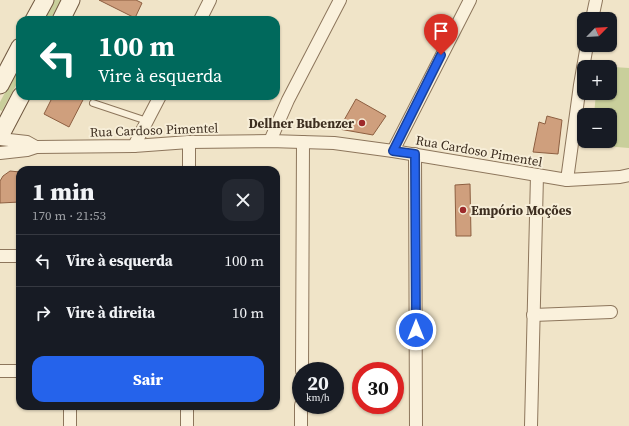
<!DOCTYPE html>
<html lang="pt">
<head>
<meta charset="utf-8">
<style>
  body { margin:0; font-family:"Source Serif 4",serif; background:#242831; color:#f1f3f6; height:100vh; display:flex; flex-direction:column; font-size:15px; white-space:nowrap }
  * { box-sizing:border-box; margin:0 }
  p { font-size:13px; color:#9ea1a6 }
  .icon { flex:none; width:22px; height:22px; fill:none; stroke:currentColor; stroke-width:2; stroke-linecap:round; stroke-linejoin:round }
  .map { position:relative; flex:1; overflow:hidden }
  .drawer { position:absolute; left:16px; top:166px; width:264px; height:244px; display:flex; flex-direction:column; background:#171b24; border-radius:12px; box-shadow:0 1px 3px #0004 }
  .drawer>* { flex:none }
  .banner { position:absolute; left:16px; top:16px; width:264px; height:84px; border-radius:12px; box-shadow:0 1px 3px #0004; background:#00695c; color:#fff; overflow:hidden }
  .needle { width:26px; rotate:66deg }
  .fabs { position:absolute; left:577px; top:12px; display:grid; gap:8px }
  .fabs a { display:grid; place-items:center; width:40px; height:40px; border-radius:8px; background:#171b24; box-shadow:0 1px 3px #0004; font-size:20px }
  .speed { position:absolute; left:292px; top:362px; display:flex; gap:8px; font-size:20px; font-weight:700; text-align:center }
  .speed>* { display:grid; place-content:center; width:52px; height:52px; border-radius:50%; background:#171b24; box-shadow:0 1px 3px #0004; line-height:1 }
  .speed small { font-size:10px; font-weight:400 }
  .speed .limit { border:6px solid #d22; background:#fff; color:#111 }
  .pin { position:absolute; display:grid; place-items:center; width:34px; height:34px; color:#fff; margin:-41px -17px; border-radius:50% 50% 50% 0; rotate:-45deg; box-shadow:0 0 4px #0007 }
  .pin .icon { rotate:45deg }
  .me { position:absolute; width:44px; margin:-22px; rotate:0deg; stroke-linejoin:round; filter:drop-shadow(0 0 3px #0008) }
  .turn { display:flex; align-items:center; gap:14px; height:84px; padding:0 16px; font-size:18px }
  .turn .icon { width:52px; height:52px; stroke-width:2.5 }
  .turn b { display:block; font-size:28px; line-height:34px }
  .round { display:grid; place-items:center; flex:none; width:42px; height:42px; border-radius:12px; background:#242831 }
  .summary { display:flex; align-items:center; justify-content:space-between; height:68px; padding:0 16px }
  h1 { font-size:24px; font-weight:800; line-height:30px }
  .button { display:flex; gap:8px; margin-top:auto; padding:8px 16px }
  .button a { flex:1; height:46px; border-radius:12px; background:#2563eb; color:#fff; font-size:16px; font-weight:800; line-height:46px; text-align:center }
  ul { padding:0; list-style:none }
  li { display:flex; align-items:center; gap:12px; height:52px; padding:0 16px; border-top:1px solid #363941 }
  li div { flex:1 }
  li b { display:block; font-size:15px }
  li em { font-style:normal }
  .map>svg:first-child { display:block }
  .green { fill:#c9cf9b }
  .building { fill:#cf9f7d; stroke:#8d5f41 }
  .lines { fill:none; stroke-linecap:round; stroke-linejoin:round }
  .lane-casing { stroke:#8d765c; stroke-width:8 }
  .street-casing { stroke:#8d765c; stroke-width:14 }
  .secondary-casing { stroke:#6f573f; stroke-width:19 }
  .lane { stroke:#faf1dc; stroke-width:6 }
  .street { stroke:#faf1dc; stroke-width:12 }
  .secondary { stroke:#faf1dc; stroke-width:17 }
  .route-casing { stroke:#184099; stroke-width:10 }
  .route { stroke:#2563eb; stroke-width:7 }
  .poi-dot { fill:#9e2a2b; stroke:#f7eed8; stroke-width:1.5 }
  .labels { text-anchor:middle; dominant-baseline:central; stroke-width:4; stroke-linejoin:round; paint-order:stroke }
  .poi-label { font-size:13px; font-weight:bold; fill:#3d2e20; stroke:#f7eed8; text-anchor:end }
  .street-label { font-size:13px; fill:#3d2e20; stroke:#f7eed8 }
</style>
</head>
<body>
<div class="map">
<svg width="629" height="426" viewBox="0 0 629 426">
  <rect width="100%" height="100%" fill="#f0e4c8"/>
  <g class="green">
    <polygon points="53,0 61,0 50,20 43,20"/>
    <polygon points="20,64 20,78 2,111 0,110 0,102"/>
    <polygon points="598,66 629,68 629,148 592,145 592,141 610,141 610,115 594,115 596,93 610,93 610,67 598,67"/>
  </g>
  <g class="building">
    <polygon points="99,0 136,0 142,3 135,18"/>
    <polygon points="53,96 85,96 69,127 44,114"/>
    <polygon points="356,99 386,116 373,135 339,129"/>
    <polygon points="547,116 562,120 558,154 533,152 539,122 545,124"/>
    <polygon points="10,171 20,172 20,202 0,203 0,181 3,176"/>
    <polygon points="470,184 471,236 456,236 455,185"/>
  </g>
  <g class="lines">
    <g class="lane-casing">
      <polyline id="lane" points="93,103 147,121"/>
    </g>
    <g class="street-casing">
      <g id="street">
        <polyline points="592,19 596,0"/>
        <polyline points="200,20 210,0"/>
        <polyline points="0,139 27,142 36,147"/>
        <polyline points="270,141 288,100 340,0"/>
        <polyline points="134,146 160,96"/>
        <polyline points="393,151 470,0"/>
        <polyline points="0,153 27,150 36,147 134,146 189,142 270,141 334,143 393,151 567,180 620,177 629,175"/>
        <polyline points="415,154 416,426"/>
        <polyline points="189,170 189,142"/>
        <polyline points="567,180 580,85 587,45"/>
        <polyline points="0,256 20,256"/>
        <polyline points="533,315 611,312"/>
        <polyline points="0,371 20,371"/>
        <polyline points="302,371 303,142"/>
        <polyline points="70,406 70,426"/>
        <polyline points="187,426 187,406"/>
        <polyline points="301,426 301,405"/>
        <polyline points="531,426 537,175"/>
      </g>
    </g>
    <g class="secondary-casing">
      <g id="secondary">
        <polyline points="34,20 45,0"/>
        <polyline points="61,20 71,0"/>
        <polyline points="0,85 20,47"/>
        <polyline points="0,136 21,96"/>
      </g>
    </g>
    <use href="#lane" class="lane"/>
    <use href="#street" class="street"/>
    <use href="#secondary" class="secondary"/>
  </g>
  <g class="lines">
    <g class="route-casing">
      <polyline id="route" points="416,330 415,154 393,151 441,55"/>
    </g>
    <use href="#route" class="route"/>
  </g>
  <g class="poi-dot">
    <circle cx="362" cy="123" r="4"/>
    <circle cx="463" cy="210" r="4"/>
  </g>
  <g class="labels">
    <g class="poi-label">
      <text x="354" y="123">Dellner Bubenzer</text>
      <text x="471" y="210" text-anchor="start">Empório Moções</text>
    </g>
    <g class="street-label">
      <text transform="translate(154 130) rotate(-2)">Rua Cardoso Pimentel</text>
      <text transform="translate(479 151) rotate(10)">Rua Cardoso Pimentel</text>
    </g>
  </g>
</svg>
<div class="fabs">
<a><svg class="needle" viewBox="-14 -14 28 28"><path d="M0-13l5 13h-10z" fill="#e53935"/><path d="M0 13l5-13h-10z" fill="#9ea1a6"/></svg></a>
<a>+</a>
<a>−</a>
</div>
<div class="speed"><div>20<small>km/h</small></div><div class="limit">30</div></div>
<div class="pin" style="left:441px;top:55px;background:#d93025"><svg class="icon" aria-label="arrive" viewBox="0 0 24 24"><path d="M6 21V4h12l-3 4 3 4H6"/></svg></div>
<svg class="me" style="left:416px;top:330px" viewBox="-20 -20 40 40"><circle r="17" fill="#2563eb" stroke="#fff" stroke-width="3"/><path d="M0-11L8 9 0 5-8 9z" fill="#fff"/></svg>
<div class="banner">
<div class="turn"><svg class="icon" aria-label="left" viewBox="0 0 24 24"><path d="M17 20v-9H6M10 6l-5 5 5 5"/></svg><div><b>100 m</b>Vire à esquerda</div></div>
</div>
<section class="drawer">
<div class="summary"><div><h1>1 min</h1><p>170 m · 21:53</p></div><a class="round"><svg class="icon" aria-label="close" viewBox="0 0 24 24"><path d="M6 6l12 12M18 6L6 18"/></svg></a></div>
<ul>
<li><svg class="icon" aria-label="left" viewBox="0 0 24 24"><path d="M17 20v-9H6M10 6l-5 5 5 5"/></svg><div><b>Vire à esquerda</b></div><em>100 m</em></li>
<li><svg class="icon" aria-label="right" viewBox="0 0 24 24"><path d="M7 20v-9h11M14 6l5 5-5 5"/></svg><div><b>Vire à direita</b></div><em>10 m</em></li>
</ul>
<div class="button"><a>Sair</a></div>
</section>
</div>
</body>
</html>
